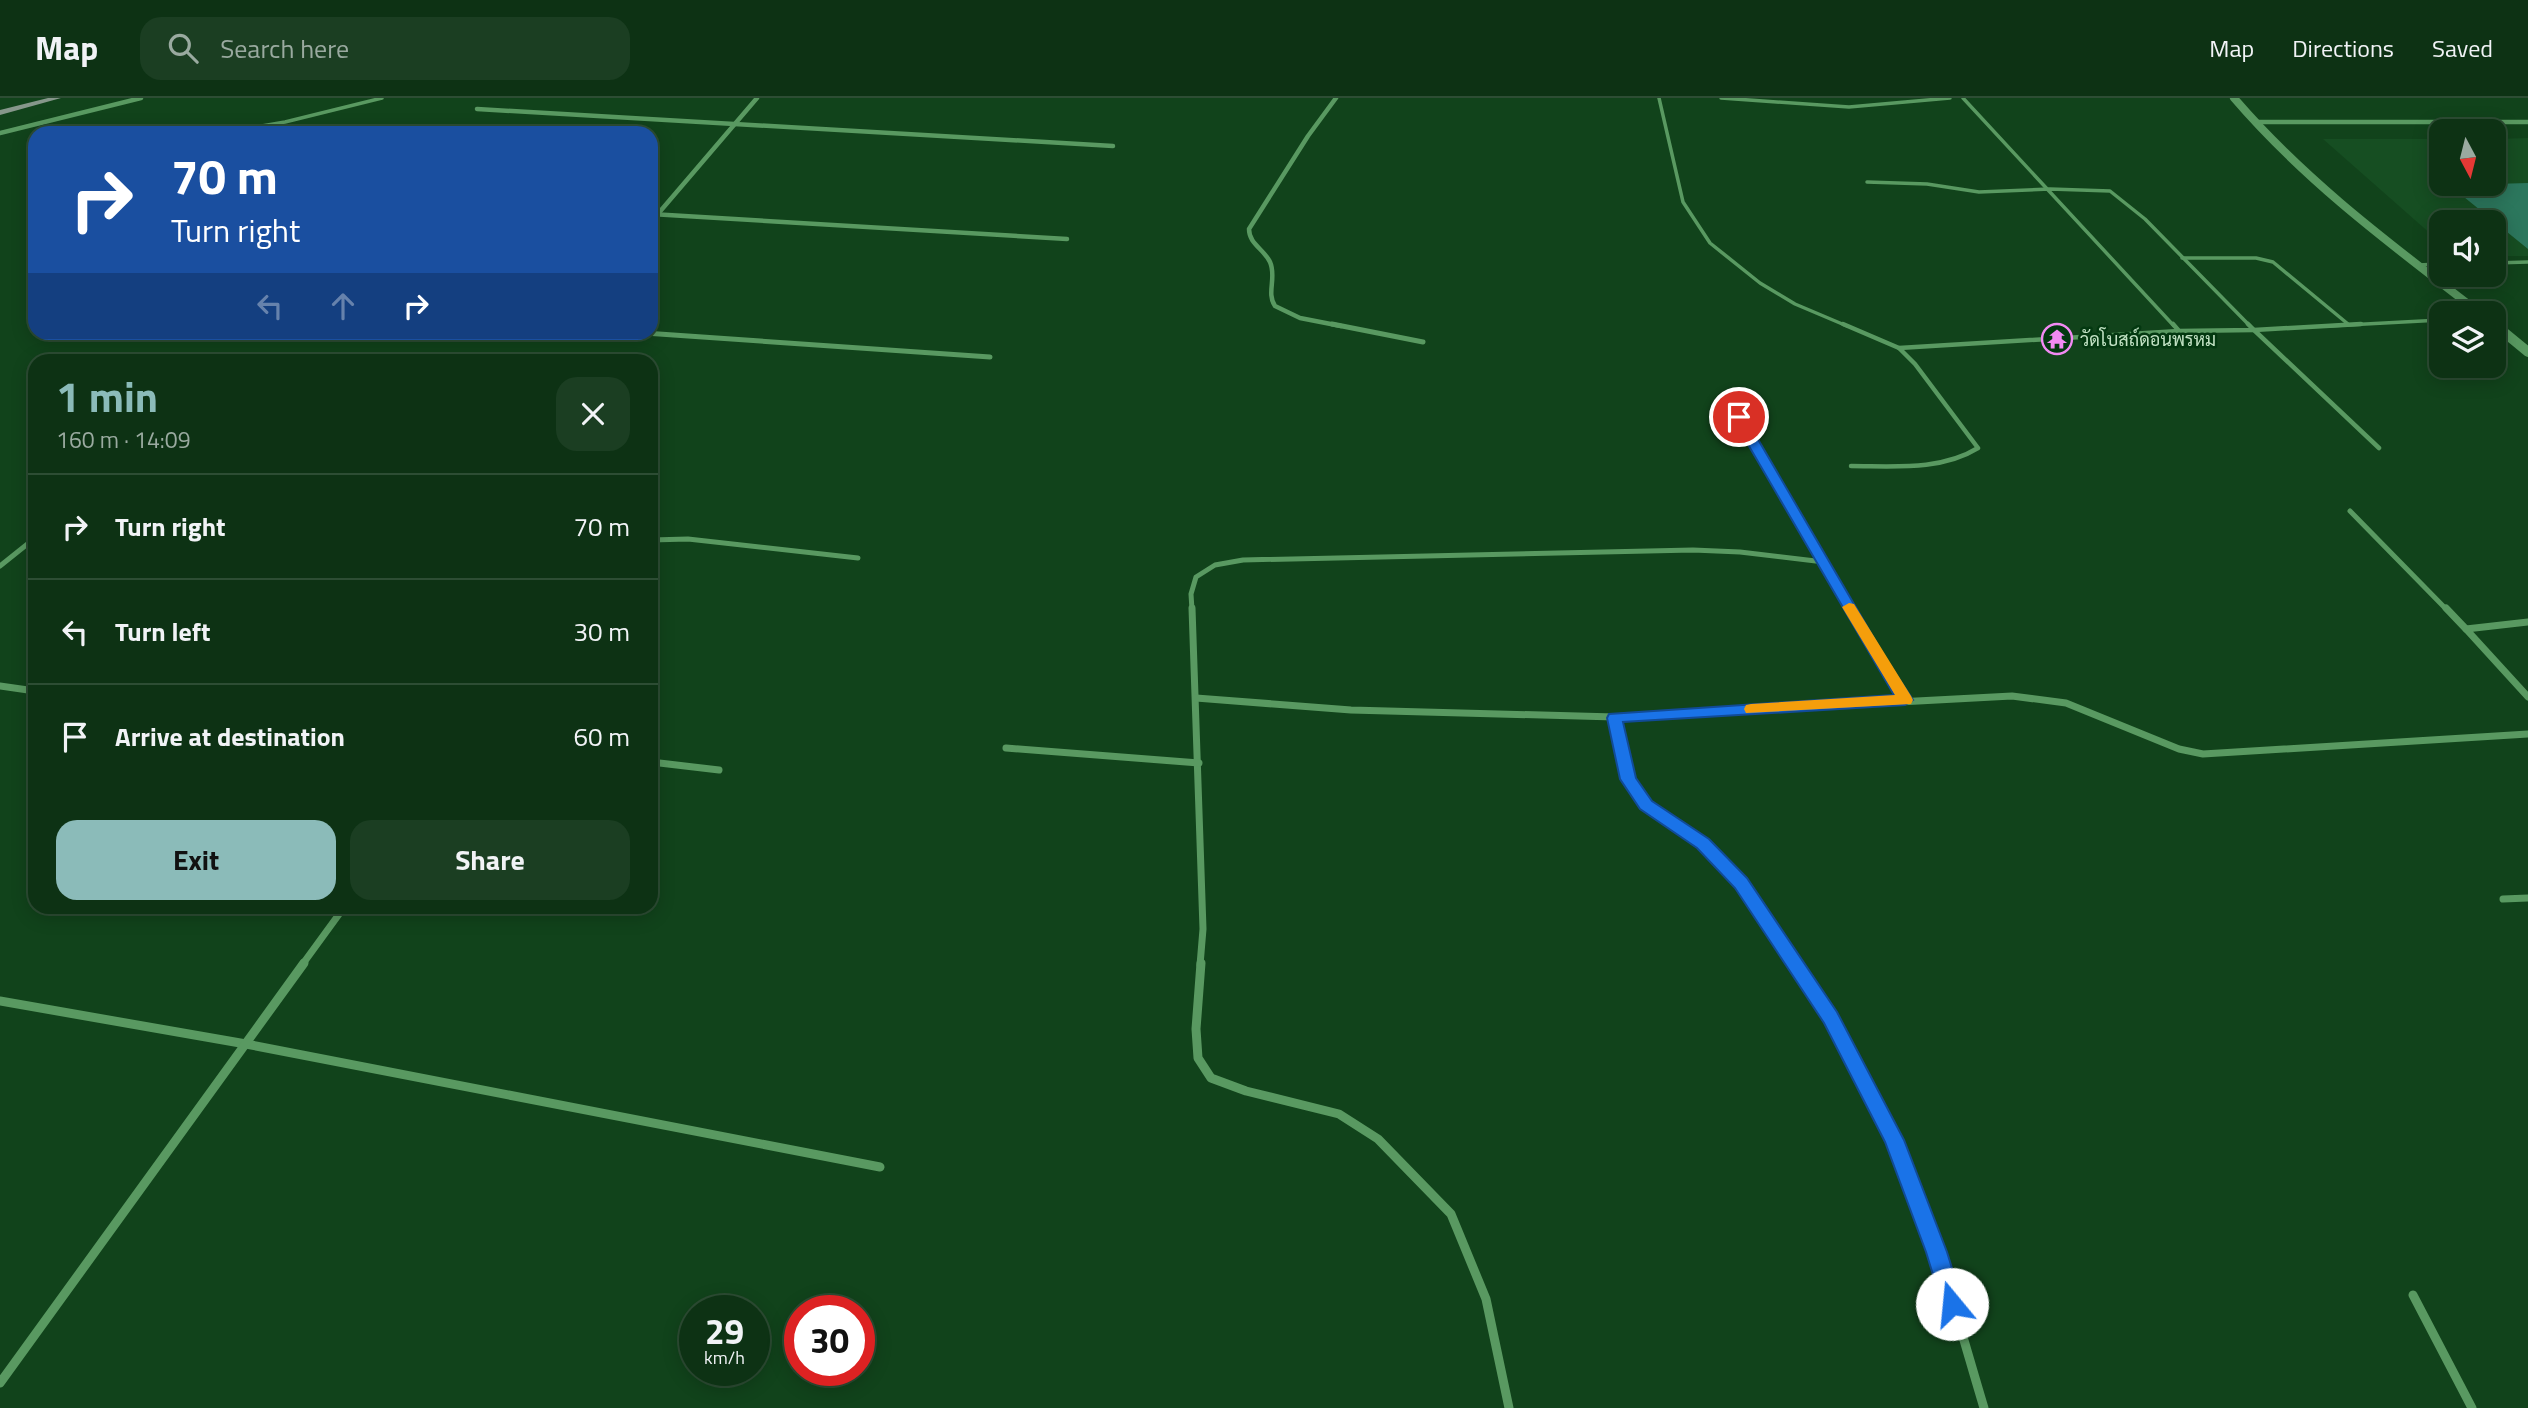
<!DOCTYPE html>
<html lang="en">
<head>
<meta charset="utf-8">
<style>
  body { margin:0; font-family:"Titillium Web",Sarabun,sans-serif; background:#1b3e22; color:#f1f3f6; height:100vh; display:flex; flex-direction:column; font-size:26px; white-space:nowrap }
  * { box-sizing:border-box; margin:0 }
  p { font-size:23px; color:#9aaaa0 }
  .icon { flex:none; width:38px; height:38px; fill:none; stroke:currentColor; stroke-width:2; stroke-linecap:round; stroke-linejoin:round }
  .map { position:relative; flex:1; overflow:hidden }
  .sheet { position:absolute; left:28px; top:256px; width:630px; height:560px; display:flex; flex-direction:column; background:#0d3214; border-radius:21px; box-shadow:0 4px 18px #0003,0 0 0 2px #2d4d34 }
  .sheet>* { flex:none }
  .hud { position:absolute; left:28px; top:28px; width:630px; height:214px; border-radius:21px; box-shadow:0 4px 18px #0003,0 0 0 2px #2d4d34; background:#1a4fa0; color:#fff; overflow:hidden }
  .needle { width:46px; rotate:173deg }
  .buttons { position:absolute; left:2429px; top:21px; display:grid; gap:14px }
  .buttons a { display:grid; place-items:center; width:77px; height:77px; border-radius:14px; background:#0d3214; box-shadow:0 4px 18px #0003,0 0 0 2px #2d4d34; font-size:35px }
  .speed { position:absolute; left:679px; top:1197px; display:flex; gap:14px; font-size:35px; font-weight:700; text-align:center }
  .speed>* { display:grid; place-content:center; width:91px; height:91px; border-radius:50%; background:#0d3214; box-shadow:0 4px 18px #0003,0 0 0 2px #2d4d34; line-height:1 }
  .speed small { font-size:18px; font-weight:400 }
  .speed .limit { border:10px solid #d22; background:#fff; color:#111 }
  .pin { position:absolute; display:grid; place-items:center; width:60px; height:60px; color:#fff; margin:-30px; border:4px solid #fff; border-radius:50%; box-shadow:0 2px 7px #0007 }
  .me { position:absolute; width:77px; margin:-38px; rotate:343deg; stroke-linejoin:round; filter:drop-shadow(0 0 5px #0008) }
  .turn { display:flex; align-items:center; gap:24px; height:147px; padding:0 28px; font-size:32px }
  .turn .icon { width:91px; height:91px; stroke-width:2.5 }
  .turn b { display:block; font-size:49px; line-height:60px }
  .lanes { display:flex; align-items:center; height:66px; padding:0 28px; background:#0003; justify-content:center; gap:35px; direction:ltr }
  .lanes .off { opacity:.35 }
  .round { display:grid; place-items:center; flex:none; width:74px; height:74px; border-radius:21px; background:#1b3e22 }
  .overview { display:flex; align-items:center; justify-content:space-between; height:119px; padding:0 28px }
  h1 { font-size:42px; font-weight:700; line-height:52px; color:#8bbbb9 }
  .primary-button { display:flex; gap:14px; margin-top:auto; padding:14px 28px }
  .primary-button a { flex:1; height:80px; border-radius:21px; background:#8bbbb9; color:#111; font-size:28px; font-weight:700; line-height:80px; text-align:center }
  .primary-button a+a { background:#1b3e22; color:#f1f3f6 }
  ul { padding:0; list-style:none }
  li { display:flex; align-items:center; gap:21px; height:105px; padding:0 28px; border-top:2px solid #2d4d34 }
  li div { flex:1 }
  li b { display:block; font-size:26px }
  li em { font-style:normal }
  header { display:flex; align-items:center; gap:42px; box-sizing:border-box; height:98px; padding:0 35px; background:#0d3214; border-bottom:2px solid #2d4d34 }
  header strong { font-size:33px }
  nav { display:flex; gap:38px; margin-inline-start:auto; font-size:24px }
  .search { width:490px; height:63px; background:#1b3e22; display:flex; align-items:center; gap:18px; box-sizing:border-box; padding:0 24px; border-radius:21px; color:#9aaaa0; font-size:26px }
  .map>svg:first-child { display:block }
  .built { fill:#164e22 }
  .building { fill:#2c775d }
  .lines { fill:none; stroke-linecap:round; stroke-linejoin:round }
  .service-far1 { stroke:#599961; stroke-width:3.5 }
  .service { stroke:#599961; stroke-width:4.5 }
  .minor-far3 { stroke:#599961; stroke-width:4.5 }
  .minor-far2 { stroke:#599961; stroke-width:5 }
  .minor-far1 { stroke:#599961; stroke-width:7 }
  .minor { stroke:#599961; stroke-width:9 }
  .tertiary-far1 { stroke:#599961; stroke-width:8 }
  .tertiary { stroke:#599961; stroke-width:10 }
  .secondary { fill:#86978b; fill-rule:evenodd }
  .route { fill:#1a73e8; stroke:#114b97; stroke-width:2 }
  .slow { fill:#f59e0b }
  .labels { text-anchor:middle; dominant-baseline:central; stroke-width:5; stroke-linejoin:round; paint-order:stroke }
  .far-poi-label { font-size:18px; fill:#c1e1c3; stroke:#033810; text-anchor:start }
</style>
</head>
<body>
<header>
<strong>Map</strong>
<div class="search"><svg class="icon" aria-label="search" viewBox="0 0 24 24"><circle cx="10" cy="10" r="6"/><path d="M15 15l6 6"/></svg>Search here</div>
<nav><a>Map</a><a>Directions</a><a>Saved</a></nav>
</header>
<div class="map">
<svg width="2528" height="1310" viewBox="0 0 2528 1310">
  <rect width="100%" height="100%" fill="#11431b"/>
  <polygon class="built" points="2528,40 2528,158 2494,158 2494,124 2441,124 2441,145 2323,41 2441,41 2441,86 2494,86 2494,41"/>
  <polygon class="building" points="2528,85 2528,151 2448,86 2494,86"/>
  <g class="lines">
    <g class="service-far1">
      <polyline points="1659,0 1683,104 1710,145 1760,185 1795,206 1847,228"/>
      <polyline points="1721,0 1849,9 1950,0"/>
      <polyline points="1963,0 2174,228"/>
      <polyline points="220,35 285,24 382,0"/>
      <polyline points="1867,84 1927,86 1979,94 2050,91 2110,93 2145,121 2250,228"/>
      <polyline points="2182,160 2256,160 2273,164 2348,226"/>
      <polyline points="2494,165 2528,164"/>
      <polyline points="2418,167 2441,166"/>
      <polyline points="2328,228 2441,222"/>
    </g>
    <g class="service">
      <polyline points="1843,226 1899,250"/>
      <polyline points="2173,226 2179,233"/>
      <polyline points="2361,226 2254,232 2379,350"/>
      <path d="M 1851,368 C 1893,368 1941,373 1978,350 L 1915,266 L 1899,250 L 2179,233 L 2254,232 L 2248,226"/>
    </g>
    <g class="minor-far3">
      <path d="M 1336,0 L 1308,38 L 1249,131 C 1249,146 1264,151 1270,164 C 1277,179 1266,195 1275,208 L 1300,220 L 1341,228"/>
      <polyline points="477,11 1113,48"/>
      <polyline points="2254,24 2528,24"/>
      <polyline points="0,35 141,0"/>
      <polyline points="651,116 1067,141"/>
      <polyline points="651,124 757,0"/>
    </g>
    <g class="minor-far2">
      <polyline points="1332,226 1423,244"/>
      <polyline points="630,234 990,259"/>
      <polyline points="1739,319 1824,464"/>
      <polyline points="2350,413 2447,512"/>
      <polyline points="651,442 688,441 858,460"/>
      <polyline points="0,468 35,440"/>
      <polyline points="1192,512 1191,496 1196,479 1215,467 1243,462 1693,452 1740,454 1824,464 1852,512"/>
    </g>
    <g class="minor-far1">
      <polyline points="1192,510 1203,831 1200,867"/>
      <polyline points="1851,510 1905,602"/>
      <polyline points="2446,510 2466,531"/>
      <polyline points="2528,524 2466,531 2528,599"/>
      <polyline points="0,588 35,593"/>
      <polyline points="1196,600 1351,612 1615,619"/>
      <polyline points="1006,650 1199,665"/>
      <polyline points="651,664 719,672"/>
      <polyline points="2503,801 2528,800"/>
      <polyline points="302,867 345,808"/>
      <polyline points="1795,867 1741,785 1703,746 1646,707 1628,681 1615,619 2012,598 2066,605 2179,651 2203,656 2528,636"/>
    </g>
    <g class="minor">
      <polyline points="1201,865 1196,931 1198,960 1211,980 1246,993 1339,1016 1378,1041 1451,1116 1486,1201 1509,1310"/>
      <path d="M 1794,865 C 1832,921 1866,980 1894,1042 C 1933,1128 1957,1220 1984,1310"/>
      <polyline points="0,903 246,946 880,1069"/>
      <polyline points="2413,1197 2472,1310"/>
      <polyline points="0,1285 304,865"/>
    </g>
    <g class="tertiary-far1">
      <path d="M 2234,0 C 2306,84 2393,148 2480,215"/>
      <polyline points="2494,226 2496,228"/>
    </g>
    <polyline class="tertiary" points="2494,226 2528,254"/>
    <polygon class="secondary" points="48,0 61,0 0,17 0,12"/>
  </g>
  <polygon class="route" points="1739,315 1745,319 1886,561 1913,602 1905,607 1623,624 1636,680 1652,703 1709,741 1747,780 1837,914 1904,1042 1947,1154 1963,1206 1960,1213 1952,1216 1945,1213 1942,1206 1926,1154 1885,1044 1824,925 1735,790 1697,750 1640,711 1620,681 1607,620 1609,616 1894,597 1732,319"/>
  <polygon class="slow" points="1849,505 1854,506 1911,598 1913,602 1911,606 1746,615 1744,611 1746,607 1751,606 1895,597 1842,509"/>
  <defs>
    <g id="temple-ring" transform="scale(1.575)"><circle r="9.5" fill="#033810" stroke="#f28af3" stroke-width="1.5"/><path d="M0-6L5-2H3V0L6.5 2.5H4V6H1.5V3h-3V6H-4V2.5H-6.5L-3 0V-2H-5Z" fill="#f28af3"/></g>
  </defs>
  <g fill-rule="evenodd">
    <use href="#temple-ring" x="2057" y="241"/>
  </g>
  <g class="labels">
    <g class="far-poi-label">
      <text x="2080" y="241">วัดโบสถ์ดอนพรหม</text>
    </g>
  </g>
</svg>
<div class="buttons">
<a><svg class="needle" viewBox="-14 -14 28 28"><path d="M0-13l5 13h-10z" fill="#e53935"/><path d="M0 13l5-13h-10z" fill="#9aaaa0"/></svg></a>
<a><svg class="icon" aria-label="sound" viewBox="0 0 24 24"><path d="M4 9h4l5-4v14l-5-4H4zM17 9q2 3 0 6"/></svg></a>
<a><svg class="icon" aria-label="layers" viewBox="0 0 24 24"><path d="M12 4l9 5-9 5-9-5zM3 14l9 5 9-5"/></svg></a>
</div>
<div class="speed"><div>29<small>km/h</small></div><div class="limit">30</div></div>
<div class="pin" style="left:1739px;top:319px;background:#d93025"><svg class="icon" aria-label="arrive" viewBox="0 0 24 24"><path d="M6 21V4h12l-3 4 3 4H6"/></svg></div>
<svg class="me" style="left:1952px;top:1206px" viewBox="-20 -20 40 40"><circle r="19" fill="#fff"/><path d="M0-13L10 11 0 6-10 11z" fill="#1a73e8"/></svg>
<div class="hud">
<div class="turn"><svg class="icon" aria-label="right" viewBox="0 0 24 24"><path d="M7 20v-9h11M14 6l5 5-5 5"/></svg><div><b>70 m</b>Turn right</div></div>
<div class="lanes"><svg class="icon off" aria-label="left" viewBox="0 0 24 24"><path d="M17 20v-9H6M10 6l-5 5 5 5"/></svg><svg class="icon off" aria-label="ahead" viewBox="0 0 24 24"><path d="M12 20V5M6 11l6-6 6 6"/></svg><svg class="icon" aria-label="right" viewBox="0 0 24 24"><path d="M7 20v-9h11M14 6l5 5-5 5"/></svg></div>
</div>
<section class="sheet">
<div class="overview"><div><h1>1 min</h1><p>160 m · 14:09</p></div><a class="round"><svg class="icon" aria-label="close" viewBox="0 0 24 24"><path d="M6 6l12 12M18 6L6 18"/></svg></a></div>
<ul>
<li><svg class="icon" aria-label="right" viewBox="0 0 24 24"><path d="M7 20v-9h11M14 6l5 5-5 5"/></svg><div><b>Turn right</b></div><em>70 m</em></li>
<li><svg class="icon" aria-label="left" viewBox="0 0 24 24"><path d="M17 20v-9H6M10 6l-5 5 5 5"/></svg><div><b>Turn left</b></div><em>30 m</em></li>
<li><svg class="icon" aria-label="arrive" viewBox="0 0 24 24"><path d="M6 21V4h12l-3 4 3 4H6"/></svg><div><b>Arrive at destination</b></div><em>60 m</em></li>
</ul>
<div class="primary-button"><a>Exit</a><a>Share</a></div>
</section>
</div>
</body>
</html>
